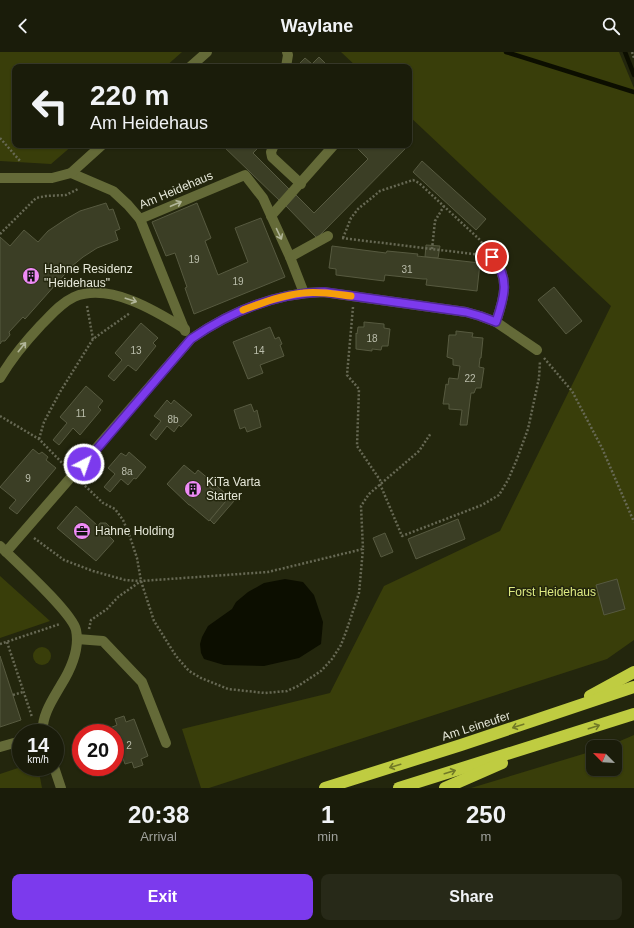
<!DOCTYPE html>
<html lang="en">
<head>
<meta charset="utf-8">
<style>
  body { margin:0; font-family:Helvetica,sans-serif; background:#272918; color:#f1f3f6; height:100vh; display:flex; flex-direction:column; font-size:15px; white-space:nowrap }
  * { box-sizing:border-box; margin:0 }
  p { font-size:13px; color:#9fa19c }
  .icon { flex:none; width:22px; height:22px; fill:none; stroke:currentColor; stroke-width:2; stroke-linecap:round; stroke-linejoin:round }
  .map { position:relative; height:736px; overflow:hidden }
  .panel { display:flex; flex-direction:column; background:#1a1c0a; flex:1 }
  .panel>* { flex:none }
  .hud { position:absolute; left:12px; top:12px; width:400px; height:84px; border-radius:8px; box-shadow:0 1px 3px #0004,0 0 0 1px #383a2b; background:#1a1c0a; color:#f1f3f6; overflow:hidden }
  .needle { width:26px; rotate:294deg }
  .tools { position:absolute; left:586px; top:688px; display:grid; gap:8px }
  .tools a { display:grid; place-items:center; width:36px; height:36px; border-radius:8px; background:#1a1c0a; box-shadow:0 1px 3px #0004,0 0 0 1px #383a2b; font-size:20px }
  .speed { position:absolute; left:12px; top:672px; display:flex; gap:8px; font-size:20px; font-weight:700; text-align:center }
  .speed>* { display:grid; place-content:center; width:52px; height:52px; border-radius:50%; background:#1a1c0a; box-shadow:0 1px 3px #0004,0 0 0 1px #383a2b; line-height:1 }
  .speed small { font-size:10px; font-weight:400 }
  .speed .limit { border:6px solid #d22; background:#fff; color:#111 }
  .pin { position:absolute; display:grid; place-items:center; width:34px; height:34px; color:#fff; margin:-17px; border:2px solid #fff; border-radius:50%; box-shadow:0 1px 4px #0007 }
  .me { position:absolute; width:44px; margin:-22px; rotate:41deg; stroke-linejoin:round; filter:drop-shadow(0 0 3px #0008) }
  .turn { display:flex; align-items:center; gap:14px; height:84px; padding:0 12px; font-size:18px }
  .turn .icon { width:52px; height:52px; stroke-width:2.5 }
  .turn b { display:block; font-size:28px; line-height:34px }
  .eta { display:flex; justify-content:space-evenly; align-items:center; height:68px; text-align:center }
  .eta b { font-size:24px; font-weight:700; line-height:28px }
  .action { display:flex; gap:8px; margin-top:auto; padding:8px 12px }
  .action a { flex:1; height:46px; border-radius:8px; background:#7c3aed; color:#fff; font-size:16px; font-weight:700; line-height:46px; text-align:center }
  .action a+a { background:#272918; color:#f1f3f6 }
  header { display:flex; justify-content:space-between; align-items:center; height:52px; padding:0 12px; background:#1a1c0a; font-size:18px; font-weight:700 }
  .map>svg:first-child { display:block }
  .green { fill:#393e0a }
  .water { fill:#0c0e00 }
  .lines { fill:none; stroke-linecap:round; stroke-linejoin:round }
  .stream { stroke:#0c0e00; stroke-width:4.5 }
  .building { fill:#3b3e25; stroke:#575a40 }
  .path { stroke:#676954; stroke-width:2.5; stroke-dasharray:2 2; stroke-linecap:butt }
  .minor { stroke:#646a38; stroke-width:10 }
  .highway { stroke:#bfcc41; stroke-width:12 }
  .oneway { stroke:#b2b699 }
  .oneway2 { stroke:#717927 }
  .route-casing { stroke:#51269a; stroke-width:10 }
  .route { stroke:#7c3aed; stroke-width:7 }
  .slow { stroke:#f59e0b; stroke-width:7 }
  .labels { text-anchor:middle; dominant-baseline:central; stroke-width:3; stroke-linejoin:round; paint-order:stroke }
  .number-label { font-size:10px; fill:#bbbeac }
  .street-label { font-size:12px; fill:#e6e8d9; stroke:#23260d }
  .poi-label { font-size:12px; fill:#e6e8d9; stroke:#23260d; text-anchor:start }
  .park-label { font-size:12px; fill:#ddea82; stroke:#23260d }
</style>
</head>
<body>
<header><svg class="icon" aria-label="back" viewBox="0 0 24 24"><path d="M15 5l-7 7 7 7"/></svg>Waylane<svg class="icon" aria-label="search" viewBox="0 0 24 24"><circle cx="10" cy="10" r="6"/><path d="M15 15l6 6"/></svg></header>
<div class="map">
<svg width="634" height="736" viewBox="0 0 634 736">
  <rect width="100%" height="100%" fill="#23260d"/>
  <g class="green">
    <polygon points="0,0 182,0 165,15 15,15 15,93 73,93 51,112 0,109"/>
    <polygon points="341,0 619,0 634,36 634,588 607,607 209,736 201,736 182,677 330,641 384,534 500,479 611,254 409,64 409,15 357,15"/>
    <polygon points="0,524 50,569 0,586"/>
    <circle cx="42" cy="604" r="9"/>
    <polygon points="634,683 634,736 471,736 593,699 593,717 615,717 615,695 606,695"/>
    <polygon points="21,715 38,715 42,736 0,736 0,722"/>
  </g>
  <polygon class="water" points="285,527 303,530 314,543 323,570 321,592 299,606 264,614 224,613 204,607 201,601 200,592 202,585 208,574 232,557 236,550 248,540 264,531"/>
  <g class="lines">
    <g class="stream">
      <polyline points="506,0 634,40"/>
      <polyline points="625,0 634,23"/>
    </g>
  </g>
  <g class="building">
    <polygon points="319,5 329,15 296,15 305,6 312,12"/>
    <polygon points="222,93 261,93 253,101 290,138 280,149"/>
    <polygon points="354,93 401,93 405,97 317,186 286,154 296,143 314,161 368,107"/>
    <polygon points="422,109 486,167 476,178 413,120"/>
    <polygon points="106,151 109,158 113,157 120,177 115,179 118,188 97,196 83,205 72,214 25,267 23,265 9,280 10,283 5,289 2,289 0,292 0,185 10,194 24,178 38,190 48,179 66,167 80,159"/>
    <polygon points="197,151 211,186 205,189 218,223 248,210 235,176 261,166 285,225 194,262 185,236 187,235 175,201 166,204 152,170"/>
    <polygon points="426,193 440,194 438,206 425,205"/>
    <polygon points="332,194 386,201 387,199 418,202 417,204 480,211 477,239 426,233 427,227 423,227 385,223 384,229 336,223 336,217 329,216"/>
    <polygon points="554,235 582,269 566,282 538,248"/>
    <polygon points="364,270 384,272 384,276 390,277 388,294 382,294 381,298 372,297 372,299 356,297 356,281 357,282 358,275 364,275"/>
    <polygon points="141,271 158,286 153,291 156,294 136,319 128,313 114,329 108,324 122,308 115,301"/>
    <polygon points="270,275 275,287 279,285 282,292 280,293 284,304 260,313 263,321 248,327 233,290"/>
    <polygon points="456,279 473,281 472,285 483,286 481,306 480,306 479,315 484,316 481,336 476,336 474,341 471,341 467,373 460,373 462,358 449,357 449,352 443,352 446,332 448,333 449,326 458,327 460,314 453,313 453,307 447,305 449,283 456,283"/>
    <polygon points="86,334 103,349 98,355 101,358 80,383 73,376 59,393 53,388 67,371 60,365"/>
    <polygon points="167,348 171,352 174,348 192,363 181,375 179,373 174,380 167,374 156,388 150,383 161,369 154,364"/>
    <polygon points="251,352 254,360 257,358 261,375 247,380 245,375 240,377 234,358"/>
    <polygon points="33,397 39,402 42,400 48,405 46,408 56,416 17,462 9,456 16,448 0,435"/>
    <polygon points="129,400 146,415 136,427 134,426 128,433 121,427 110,440 104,435 115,422 108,416 121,401 126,404"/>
    <polygon points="184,413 195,422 198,418 210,428 206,432 226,449 209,469 190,453 189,453 167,432"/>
    <polygon points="210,428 234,449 214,472 210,468 226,449 206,432"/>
    <polygon points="76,454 98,474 100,471 106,471 111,476 111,481 109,484 114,489 96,509 57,476"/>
    <polygon points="458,467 465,487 416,507 408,487"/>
    <polygon points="385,481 393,500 381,505 373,486"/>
    <polygon points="617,527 625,557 604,563 596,533"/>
    <polygon points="0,604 21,668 0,675"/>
    <polygon points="124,664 126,670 134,667 148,704 141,707 143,713 134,716 132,710 125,712 121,701 115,703 115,681 111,681 112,680 110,676 117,673 115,667"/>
  </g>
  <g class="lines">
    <g class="path">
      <polyline points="632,0 634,6"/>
      <polyline points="0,86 21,110"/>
      <polyline points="0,182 36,146 46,144 66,143 78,137"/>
      <polyline points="342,186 481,203"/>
      <polyline points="343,186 351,166 358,157 380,139 413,128 419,131 479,187 486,196"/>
      <polyline points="432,197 435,169 444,154"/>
      <polyline points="87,254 93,287"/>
      <polyline points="353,255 347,323 359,337 357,394 382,431"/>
      <polyline points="544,306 572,339 602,396 634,470"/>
      <polyline points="0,364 39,387 66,415"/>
      <polyline points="39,387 44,370 60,340 93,287 130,261"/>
      <polyline points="82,431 103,451 115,457 123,468 130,485 137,506 141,529 154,569 176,604 189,619 201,626 228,637 265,641 287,639 298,634 321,619 332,607 341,593 347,577 359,541 363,497"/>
      <polyline points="380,432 402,484 482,453 499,443 508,428 517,407 528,377 539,326 540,309"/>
      <polyline points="34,486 64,508 93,519 125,528 141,529 268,520 363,497 361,454 369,442 419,399 431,381"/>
      <polyline points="89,577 91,568 107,557 118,545 141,529"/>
      <polyline points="7,590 32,665"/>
      <polyline points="0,592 60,572"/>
      <polyline points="13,643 23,640"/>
    </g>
    <g class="minor">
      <polyline points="190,15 207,0"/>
      <polyline points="286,15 288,3 287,0"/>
      <polyline points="274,93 271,100 272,105 301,132"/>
      <polyline points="71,121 113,139 128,153 140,167 185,279"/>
      <polyline points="0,126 52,126 71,121 102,93"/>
      <polyline points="271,164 334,93"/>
      <polyline points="140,167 245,123 263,146 290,205 304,241"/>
      <polyline points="290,205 328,184"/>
      <path d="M 492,205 C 511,226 504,246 496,270"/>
      <path d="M 0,326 C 11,307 26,289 41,273 C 51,263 61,251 74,245 C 109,230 156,259 185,277"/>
      <path d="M 0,494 C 15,509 72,560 76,578 C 80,597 71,617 61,633 C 53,647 41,664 43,681"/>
      <path d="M 6,500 L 191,287 C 230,260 276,241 323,240 L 466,260 L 480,264 L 496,270 L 537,298"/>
      <polyline points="77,587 103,589 142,630 166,691"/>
      <polyline points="0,695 21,689"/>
      <polyline points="54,715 61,736"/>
    </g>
    <g class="highway">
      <polyline points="590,644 634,620"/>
      <polyline points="325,736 461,693 634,635"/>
      <polyline points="399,736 634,662"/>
      <polyline points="445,736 502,711"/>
    </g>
  </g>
  <defs><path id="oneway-shaft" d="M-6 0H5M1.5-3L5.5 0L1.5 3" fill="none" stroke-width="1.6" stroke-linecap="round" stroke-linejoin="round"/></defs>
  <g class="oneway">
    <use href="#oneway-shaft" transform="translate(176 152) rotate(-23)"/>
    <use href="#oneway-shaft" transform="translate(279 182) rotate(65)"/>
    <use href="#oneway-shaft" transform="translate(131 248) rotate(18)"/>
    <use href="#oneway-shaft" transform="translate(22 295) rotate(-51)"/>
  </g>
  <g class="oneway2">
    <use href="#oneway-shaft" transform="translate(518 674) rotate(162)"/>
    <use href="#oneway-shaft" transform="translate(594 675) rotate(-18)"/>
    <use href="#oneway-shaft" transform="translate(395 714) rotate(163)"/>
    <use href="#oneway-shaft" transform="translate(450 720) rotate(-17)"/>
  </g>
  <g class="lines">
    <g class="route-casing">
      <path id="route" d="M 84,412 L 191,287 C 230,260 275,241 324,240 L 466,260 L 480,264 L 496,270 C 504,246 511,226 492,205"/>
    </g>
    <use href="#route" class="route"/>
    <path class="slow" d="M 243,258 C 262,251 283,243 303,241 C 319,239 335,242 351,244"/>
  </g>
  <defs>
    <g id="building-disc" transform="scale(0.9)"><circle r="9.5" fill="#ef8bf6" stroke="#23260d"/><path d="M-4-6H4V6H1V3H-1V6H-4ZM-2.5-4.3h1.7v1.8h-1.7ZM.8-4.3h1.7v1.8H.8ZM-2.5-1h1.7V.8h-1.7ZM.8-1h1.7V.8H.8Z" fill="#111"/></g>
    <g id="office-disc" transform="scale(0.9)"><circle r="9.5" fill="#ef8bf6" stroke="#23260d"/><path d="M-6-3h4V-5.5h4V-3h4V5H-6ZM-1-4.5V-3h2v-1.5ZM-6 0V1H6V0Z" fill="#111"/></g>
  </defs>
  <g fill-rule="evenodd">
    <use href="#building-disc" x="31" y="224"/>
    <use href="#building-disc" x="193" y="437"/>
    <use href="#office-disc" x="82" y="479"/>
  </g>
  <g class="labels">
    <g class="number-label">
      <text x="194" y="207">19</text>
      <text x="407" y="217">31</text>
      <text x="238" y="229">19</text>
      <text x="372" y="286">18</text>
      <text x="136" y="298">13</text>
      <text x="259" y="298">14</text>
      <text x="470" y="326">22</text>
      <text x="81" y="361">11</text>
      <text x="173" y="367">8b</text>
      <text x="127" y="419">8a</text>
      <text x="28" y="426">9</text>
      <text x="129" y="693">2</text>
    </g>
    <g class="street-label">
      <text transform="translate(176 138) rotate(-23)">Am Heidehaus</text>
      <text transform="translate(476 674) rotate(-18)">Am Leineufer</text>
    </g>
    <g class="poi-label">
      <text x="44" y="217">Hahne Residenz<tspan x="44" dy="14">"Heidehaus"</tspan></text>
      <text x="206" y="430">KiTa Varta<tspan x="206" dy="14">Starter</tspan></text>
      <text x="95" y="479">Hahne Holding</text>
    </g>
    <g class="park-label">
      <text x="552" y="540">Forst Heidehaus</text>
    </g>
  </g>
</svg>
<div class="tools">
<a><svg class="needle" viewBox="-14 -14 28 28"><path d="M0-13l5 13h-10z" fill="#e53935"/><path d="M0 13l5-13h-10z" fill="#9fa19c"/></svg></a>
</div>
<div class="speed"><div>14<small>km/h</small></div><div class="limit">20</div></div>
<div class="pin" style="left:492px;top:205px;background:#d93025"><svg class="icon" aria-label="arrive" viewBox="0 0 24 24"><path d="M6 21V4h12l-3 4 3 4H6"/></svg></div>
<svg class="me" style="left:84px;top:412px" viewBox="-20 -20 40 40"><circle r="17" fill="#7c3aed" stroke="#fff" stroke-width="3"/><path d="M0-11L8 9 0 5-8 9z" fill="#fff"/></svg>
<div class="hud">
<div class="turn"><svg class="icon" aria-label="left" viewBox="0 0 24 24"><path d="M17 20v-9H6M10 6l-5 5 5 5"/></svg><div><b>220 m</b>Am Heidehaus</div></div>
</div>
</div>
<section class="panel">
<div class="eta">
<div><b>20:38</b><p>Arrival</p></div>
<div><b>1</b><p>min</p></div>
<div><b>250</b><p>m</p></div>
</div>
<div class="action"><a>Exit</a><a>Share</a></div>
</section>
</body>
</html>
